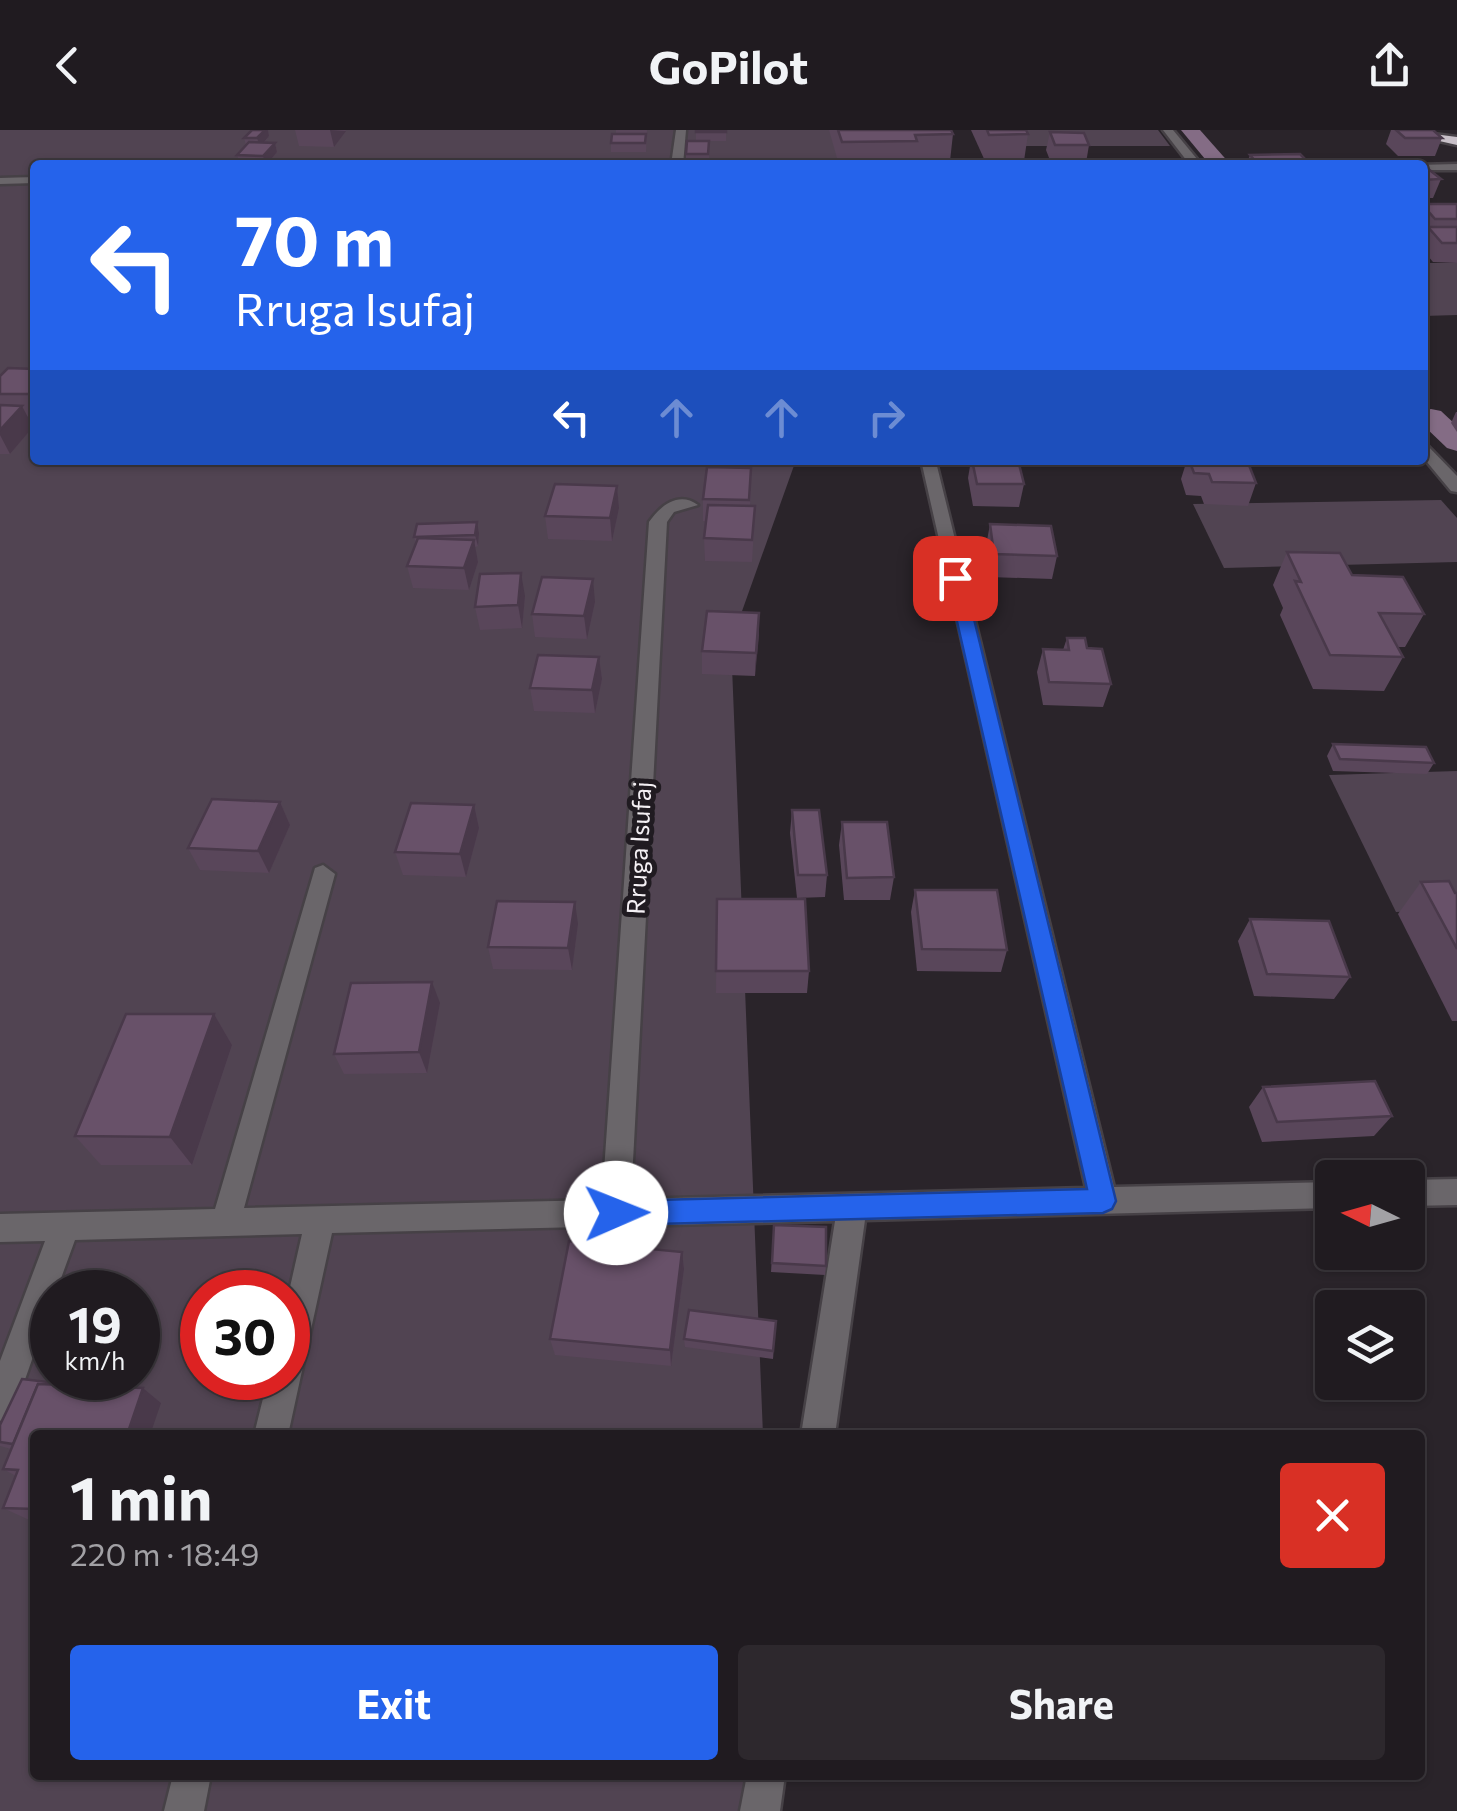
<!DOCTYPE html>
<html lang="en">
<head>
<meta charset="utf-8">
<style>
  body { margin:0; font-family:Commissioner,sans-serif; background:#2d282d; color:#f1f3f6; height:100vh; display:flex; flex-direction:column; font-size:38px; white-space:nowrap }
  * { box-sizing:border-box; margin:0 }
  p { font-size:32px; color:#a2a1a5 }
  .icon { flex:none; width:55px; height:55px; fill:none; stroke:currentColor; stroke-width:2; stroke-linecap:round; stroke-linejoin:round }
  .map { position:relative; flex:1; overflow:hidden }
  .details { position:absolute; left:30px; top:1300px; width:1395px; height:350px; display:flex; flex-direction:column; background:#201b20; border-radius:10px; box-shadow:0 2px 8px #0004,0 0 0 2px #3d393e }
  .details>* { flex:none }
  .hud { position:absolute; left:30px; top:30px; width:1398px; height:305px; border-radius:10px; box-shadow:0 2px 8px #0004,0 0 0 2px #3d393e; background:#2563eb; color:#fff; overflow:hidden }
  .needle { width:65px; rotate:275deg }
  .tools { position:absolute; left:1315px; top:1030px; display:grid; gap:20px }
  .tools a { display:grid; place-items:center; width:110px; height:110px; border-radius:10px; background:#201b20; box-shadow:0 2px 8px #0004,0 0 0 2px #3d393e; font-size:50px }
  .speed { position:absolute; left:30px; top:1140px; display:flex; gap:20px; font-size:50px; font-weight:700; text-align:center }
  .speed>* { display:grid; place-content:center; width:130px; height:130px; border-radius:50%; background:#201b20; box-shadow:0 2px 8px #0004,0 0 0 2px #3d393e; line-height:1 }
  .speed small { font-size:25px; font-weight:400 }
  .speed .limit { border:15px solid #d22; background:#fff; color:#111 }
  .pin { position:absolute; display:grid; place-items:center; width:85px; height:85px; color:#fff; margin:-42px; border-radius:20px; box-shadow:0 5px 15px #0006 }
  .me { position:absolute; width:110px; margin:-55px; rotate:89deg; stroke-linejoin:round; filter:drop-shadow(0 0 8px #0008) }
  .turn { display:flex; align-items:center; gap:35px; height:210px; padding:0 40px; font-size:45px }
  .turn .icon { width:130px; height:130px; stroke-width:2.5 }
  .turn b { display:block; font-size:70px; line-height:85px }
  .lanes { display:flex; align-items:center; height:95px; padding:0 40px; background:#0003; justify-content:center; gap:50px; direction:ltr }
  .lanes .off { opacity:.35 }
  .round { display:grid; place-items:center; flex:none; width:105px; height:105px; border-radius:10px; background:#2d282d }
  .summary { display:flex; align-items:center; justify-content:space-between; height:170px; padding:0 40px }
  h1 { font-size:60px; font-weight:700; line-height:75px }
  .action { display:flex; gap:20px; margin-top:auto; padding:20px 40px }
  .action a { flex:1; height:115px; border-radius:10px; background:#2563eb; color:#fff; font-size:40px; font-weight:700; line-height:115px; text-align:center }
  .action a+a { background:#2d282d; color:#f1f3f6 }
  header { display:flex; justify-content:space-between; align-items:center; height:130px; padding:0 40px; background:#201b20; font-size:45px; font-weight:700 }
  .map>svg:first-child { display:block }
  .green { fill:#514452; fill-rule:evenodd }
  .lines { fill:none; stroke-linecap:round; stroke-linejoin:round }
  .canal { fill:#846c85; fill-rule:evenodd }
  .street-casing { stroke:#464146; stroke-width:5 }
  .highway-casing { stroke:#464146; stroke-width:5 }
  .street { fill:#6a666a; fill-rule:evenodd }
  .highway { fill:#c8c0c8; fill-rule:evenodd }
  .wall { fill:#59465a }
  .shaded-wall { fill:#49394a }
  .building { fill:#685169; stroke:#49394a; stroke-width:2.5 }
  .route { fill:#2563eb; stroke:#184099; stroke-width:2.5 }
  .labels { text-anchor:middle; dominant-baseline:central; stroke-width:10; stroke-linejoin:round; paint-order:stroke }
  .street-label { font-size:25px; fill:#f4f0f4; stroke:#201b21 }
</style>
</head>
<body>
<header><svg class="icon" aria-label="back" viewBox="0 0 24 24"><path d="M15 5l-7 7 7 7"/></svg>GoPilot<svg class="icon" aria-label="share" viewBox="0 0 24 24"><path d="M12 15V3M7 8l5-5 5 5M5 13v7h14v-7"/></svg></header>
<div class="map">
<svg width="1457" height="1681" viewBox="0 0 1457 1681">
  <rect width="100%" height="100%" fill="#2a242a"/>
  <g class="green">
    <path d="M 0,0 L 910,0 L 899,35 L 35,35 L 35,330 L 796,330 L 731,512 L 763,1305 L 35,1305 L 35,1645 L 777,1645 L 778,1681 L 0,1681 ZM 52,1162 L 138,1162 L 138,1248 L 52,1248 ZM 202,1162 L 288,1162 L 288,1248 L 202,1248 Z"/>
    <polygon points="1017,0 1158,0 1170,16 1026,16"/>
    <polygon points="1423,126 1429,133 1457,133 1457,185 1423,186"/>
    <polygon points="1441,370 1457,388 1457,432 1224,438 1193,374"/>
    <polygon points="1457,641 1457,779 1396,782 1329,645"/>
  </g>
  <g class="lines">
    <g class="canal">
      <polygon points="1181,0 1200,0 1231,35 1210,35"/>
      <polygon points="1431,279 1441,281 1457,296 1457,321 1447,318 1422,294 1422,281"/>
    </g>
    <g class="street-casing">
      <g id="street">
        <polygon points="676,0 686,0 683,35 671,35"/>
        <polygon points="1163,0 1173,0 1202,35 1190,35"/>
        <polygon points="1457,34 1457,40 1422,40 1422,35 1418,35"/>
        <polygon points="35,47 35,53 0,54 0,48"/>
        <polygon points="1422,310 1457,346 1457,362 1451,361 1422,326"/>
        <path d="M 921,330 L 936,332 L 1114,1057 L 1332,1052 L 1332,1078 L 865,1090 L 835,1305 L 801,1305 L 835,1091 L 332,1103 L 288,1305 L 254,1305 L 268,1248 L 288,1248 L 288,1166 L 302,1104 L 75,1110 L 56,1162 L 52,1162 L 52,1173 L 16,1275 L 11,1286 L 0,1291 L 0,1231 L 45,1111 L 0,1112 L 0,1084 L 215,1079 L 315,738 L 323,735 L 335,744 L 244,1078 L 602,1070 L 649,392 C 661,375 679,361 698,375 L 674,382 L 667,392 L 631,1069 L 1086,1058 Z"/>
        <polygon points="1457,1049 1457,1075 1408,1076 1408,1050"/>
        <polygon points="173,1645 211,1645 204,1681 164,1681"/>
        <polygon points="747,1645 785,1645 780,1681 740,1681"/>
      </g>
    </g>
    <g class="highway-casing">
      <polygon id="highway" points="1402,0 1457,7 1457,15 1404,3"/>
    </g>
    <use href="#street" class="street"/>
    <use href="#highway" class="highway"/>
  </g>
  <g class="wall">
    <polygon points="252,0 268,0 269,6 264,13 275,13 277,22 266,35 240,34 237,25 246,15 244,8"/>
    <polygon points="295,0 346,0 334,17 299,16"/>
    <polygon points="616,0 647,0 646,22 611,22 611,13 616,4"/>
    <rect x="696" y="0" width="30" height="11"/>
    <polygon points="829,0 951,0 953,4 950,31 915,31 915,35 839,35"/>
    <polygon points="971,0 1026,0 1028,4 1024,31 985,31"/>
    <polygon points="1391,0 1433,0 1442,8 1435,26 1398,26 1386,14"/>
    <polygon points="1050,2 1089,15 1086,33 1051,33 1046,20"/>
    <polygon points="709,11 709,33 686,33 686,24"/>
    <polygon points="1250,25 1311,35 1246,35"/>
    <polygon points="1422,38 1441,49 1433,68 1422,68"/>
    <polygon points="1422,74 1457,74 1457,133 1433,132 1422,119 1422,110 1425,106 1422,103"/>
    <polygon points="35,239 35,286 27,286 33,297 10,324 0,324 0,246"/>
    <polygon points="1456,282 1457,282 1457,302 1451,293"/>
    <polygon points="971,330 1018,330 1024,354 1019,377 973,376 968,348"/>
    <polygon points="1187,330 1247,330 1256,353 1248,376 1204,374 1201,366 1186,365 1181,349"/>
    <polygon points="617,356 619,378 612,411 548,409 545,386"/>
    <polygon points="751,361 750,376 754,399 752,432 705,431 704,408 706,391 703,391 703,369"/>
    <polygon points="477,392 479,403 478,416 475,417 478,432 469,460 413,458 407,436 416,414 414,407"/>
    <polygon points="990,394 1057,426 1052,449 989,447 986,416"/>
    <polygon points="1287,422 1352,445 1424,484 1405,517 1397,517 1403,527 1384,561 1313,559 1280,485 1283,478 1273,455"/>
    <polygon points="525,466 522,498 480,500 475,477"/>
    <polygon points="595,472 587,509 535,507 532,484"/>
    <polygon points="759,483 755,546 702,544 702,521"/>
    <polygon points="1067,508 1087,518 1111,554 1103,577 1043,575 1037,542 1043,519 1063,520"/>
    <polygon points="599,527 602,549 595,583 534,581 530,558"/>
    <polygon points="1333,614 1434,633 1427,644 1333,641 1327,626"/>
    <polygon points="280,672 290,695 269,743 200,740 188,718"/>
    <polygon points="474,675 479,698 466,747 403,745 395,722"/>
    <polygon points="792,680 827,745 825,767 797,768 790,703"/>
    <polygon points="842,692 894,747 890,770 844,770 839,715"/>
    <polygon points="1421,752 1457,763 1457,891 1452,891 1398,784"/>
    <polygon points="915,760 1007,820 1001,842 917,841 911,782"/>
    <polygon points="717,769 809,841 807,863 716,863"/>
    <polygon points="1250,789 1350,847 1334,869 1254,866 1238,811"/>
    <polygon points="578,794 572,840 493,839 488,817"/>
    <polygon points="440,873 427,943 344,944 334,924"/>
    <polygon points="214,884 232,915 192,1035 101,1035 75,1006"/>
    <polygon points="1263,957 1392,986 1374,1006 1262,1012 1249,977"/>
    <polygon points="774,1095 826,1136 825,1145 771,1142"/>
    <polygon points="682,1122 684,1139 671,1236 555,1225 550,1209"/>
    <polygon points="776,1191 773,1229 685,1217 684,1209"/>
    <polygon points="48,1252 53,1255 143,1258 161,1273 35,1305 35,1390 27,1389 3,1378 16,1346 3,1339 11,1319 0,1316 0,1312"/>
  </g>
  <g class="shaded-wall">
    <polygon points="265,0 268,0 269,6 260,17 257,8"/>
    <polygon points="330,0 346,1 334,17"/>
    <polygon points="275,13 277,22 266,35 263,26"/>
    <polygon points="35,258 35,276 29,264"/>
    <polygon points="22,276 33,297 10,324 0,305 0,300"/>
    <polygon points="617,356 619,378 612,411 610,388"/>
    <polygon points="477,392 479,403 478,416 475,405"/>
    <polygon points="474,410 478,432 469,460 464,438"/>
    <polygon points="521,443 525,466 522,498 518,475"/>
    <polygon points="593,449 595,472 587,509 584,486"/>
    <polygon points="759,483 759,506 755,546 756,523"/>
    <polygon points="599,527 602,549 595,583 592,560"/>
    <polygon points="280,672 290,695 269,743 258,721"/>
    <polygon points="474,675 479,698 466,747 460,724"/>
    <polygon points="575,772 578,794 572,840 568,818"/>
    <polygon points="432,852 440,873 427,943 419,922"/>
    <polygon points="214,884 232,915 192,1035 170,1007"/>
    <polygon points="682,1122 684,1139 671,1236 670,1220"/>
    <polygon points="143,1258 161,1273 150,1305 127,1305"/>
  </g>
  <g class="building">
    <polygon points="252,0 265,0 257,8 244,8"/>
    <rect x="696" y="0" width="30" height="2"/>
    <polygon points="838,0 951,0 953,4 915,5 917,11 842,12"/>
    <polygon points="987,0 1026,0 1028,4 989,5"/>
    <polygon points="1396,0 1433,0 1442,8 1405,8"/>
    <polygon points="1050,2 1084,3 1089,15 1055,15"/>
    <polygon points="612,4 646,4 645,13 611,13"/>
    <polygon points="687,11 709,11 708,24 686,24"/>
    <polygon points="249,12 275,13 263,26 237,25"/>
    <polygon points="1300,24 1311,35 1259,35 1250,25"/>
    <rect x="1052" y="34" width="38" height="1"/>
    <polygon points="1422,38 1427,38 1441,49 1422,50"/>
    <polygon points="1422,74 1457,74 1457,89 1435,89"/>
    <polygon points="1428,97 1457,97 1457,113 1442,113"/>
    <polygon points="8,238 35,239 35,258 29,264 0,264 0,246"/>
    <polygon points="0,275 22,276 0,300"/>
    <polygon points="972,330 1018,330 1024,354 977,354"/>
    <polygon points="1189,330 1247,330 1256,353 1212,352 1209,344 1194,343"/>
    <polygon points="707,337 751,338 749,370 703,369"/>
    <polygon points="555,354 617,356 610,388 545,386"/>
    <polygon points="708,375 755,376 752,410 704,408"/>
    <polygon points="477,392 475,405 414,407 417,394"/>
    <polygon points="990,394 1051,396 1057,426 994,424"/>
    <polygon points="418,408 474,410 464,438 407,436"/>
    <polygon points="1287,422 1340,423 1352,445 1403,447 1424,484 1379,483 1403,527 1330,525 1295,451 1301,452"/>
    <polygon points="521,443 518,475 475,477 480,444"/>
    <polygon points="542,447 593,449 584,486 532,484"/>
    <polygon points="707,481 759,483 756,523 702,521"/>
    <polygon points="1067,508 1085,508 1087,518 1102,519 1111,554 1049,552 1043,519 1069,520"/>
    <polygon points="538,525 599,527 592,560 530,558"/>
    <polygon points="1333,614 1426,617 1434,633 1340,629"/>
    <polygon points="212,669 280,672 258,721 188,718"/>
    <polygon points="411,673 474,675 460,724 395,722"/>
    <polygon points="792,680 819,680 827,745 798,745"/>
    <polygon points="842,692 887,692 894,747 847,748"/>
    <polygon points="1449,751 1455,763 1457,763 1457,819 1421,752"/>
    <polygon points="915,760 997,760 1007,820 922,819"/>
    <polygon points="717,769 805,769 809,841 716,841"/>
    <polygon points="497,771 575,772 568,818 488,817"/>
    <polygon points="1250,789 1329,791 1350,847 1267,844"/>
    <polygon points="432,852 419,922 334,924 351,853"/>
    <polygon points="126,884 214,884 170,1007 75,1006"/>
    <polygon points="1375,951 1392,986 1277,992 1263,957"/>
    <polygon points="774,1095 826,1097 826,1136 772,1133"/>
    <polygon points="569,1111 682,1122 670,1220 550,1209"/>
    <polygon points="689,1180 776,1191 773,1221 684,1209"/>
    <polygon points="22,1249 48,1252 47,1255 38,1254 13,1314 0,1312 0,1295"/>
    <polygon points="38,1254 143,1258 127,1305 35,1305 35,1379 3,1378 18,1340 3,1339"/>
  </g>
  <polygon class="route" points="949,445 964,448 1116,1071 1112,1079 1103,1083 616,1095 606,1091 602,1083 606,1074 616,1071 1087,1059 947,448"/>
  <g class="labels">
    <g class="street-label">
      <text transform="translate(638 718) rotate(-87)">Rruga Isufaj</text>
    </g>
  </g>
</svg>
<div class="tools">
<a><svg class="needle" viewBox="-14 -14 28 28"><path d="M0-13l5 13h-10z" fill="#e53935"/><path d="M0 13l5-13h-10z" fill="#a2a1a5"/></svg></a>
<a><svg class="icon" aria-label="layers" viewBox="0 0 24 24"><path d="M12 4l9 5-9 5-9-5zM3 14l9 5 9-5"/></svg></a>
</div>
<div class="speed"><div>19<small>km/h</small></div><div class="limit">30</div></div>
<div class="pin" style="left:955px;top:448px;background:#d93025"><svg class="icon" aria-label="arrive" viewBox="0 0 24 24"><path d="M6 21V4h12l-3 4 3 4H6"/></svg></div>
<svg class="me" style="left:616px;top:1083px" viewBox="-20 -20 40 40"><circle r="19" fill="#fff"/><path d="M0-13L10 11 0 6-10 11z" fill="#2563eb"/></svg>
<div class="hud">
<div class="turn"><svg class="icon" aria-label="left" viewBox="0 0 24 24"><path d="M17 20v-9H6M10 6l-5 5 5 5"/></svg><div><b>70 m</b>Rruga Isufaj</div></div>
<div class="lanes"><svg class="icon" aria-label="left" viewBox="0 0 24 24"><path d="M17 20v-9H6M10 6l-5 5 5 5"/></svg><svg class="icon off" aria-label="ahead" viewBox="0 0 24 24"><path d="M12 20V5M6 11l6-6 6 6"/></svg><svg class="icon off" aria-label="ahead" viewBox="0 0 24 24"><path d="M12 20V5M6 11l6-6 6 6"/></svg><svg class="icon off" aria-label="right" viewBox="0 0 24 24"><path d="M7 20v-9h11M14 6l5 5-5 5"/></svg></div>
</div>
<section class="details">
<div class="summary"><div><h1>1 min</h1><p>220 m · 18:49</p></div><a class="round" style="background:#d93025;color:#fff"><svg class="icon" aria-label="close" viewBox="0 0 24 24"><path d="M6 6l12 12M18 6L6 18"/></svg></a></div>
<div class="action"><a>Exit</a><a>Share</a></div>
</section>
</div>
</body>
</html>
